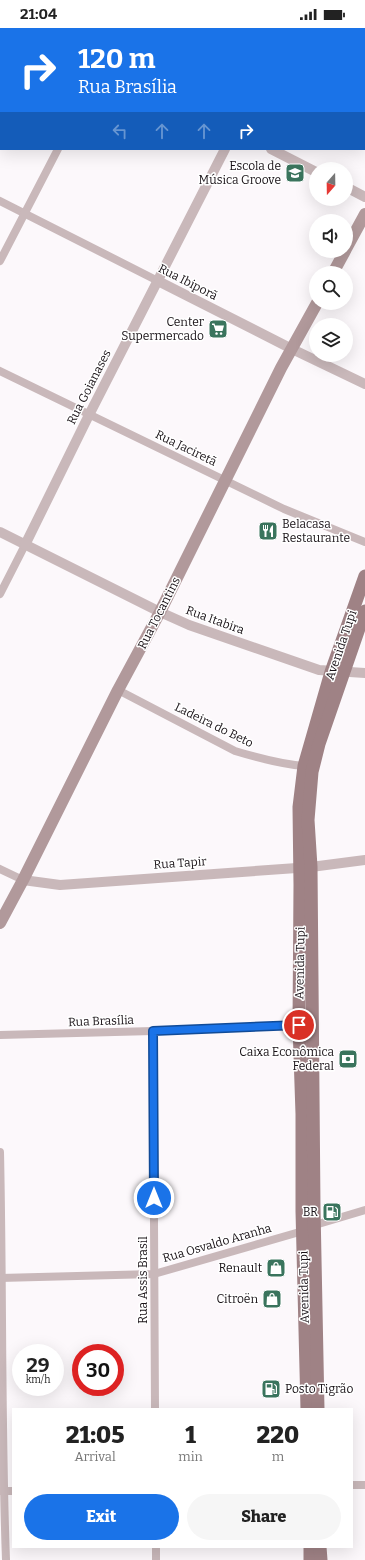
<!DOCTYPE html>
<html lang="en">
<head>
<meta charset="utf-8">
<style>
  body { margin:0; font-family:Bitter,serif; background:#f6f6f6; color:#222; height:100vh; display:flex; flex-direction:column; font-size:15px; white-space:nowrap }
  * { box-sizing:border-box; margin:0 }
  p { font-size:13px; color:#767676 }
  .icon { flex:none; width:22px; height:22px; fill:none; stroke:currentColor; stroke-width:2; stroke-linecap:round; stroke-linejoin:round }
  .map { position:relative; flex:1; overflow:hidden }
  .panel { position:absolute; left:12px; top:1380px; width:341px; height:140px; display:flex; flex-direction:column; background:#fff; border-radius:0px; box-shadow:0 4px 16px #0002 }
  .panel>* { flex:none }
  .banner { position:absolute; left:0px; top:0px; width:365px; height:122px; box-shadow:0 4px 16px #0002; background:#1a73e8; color:#fff; overflow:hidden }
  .needle { width:26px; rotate:200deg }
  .controls { position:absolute; left:309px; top:134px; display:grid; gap:8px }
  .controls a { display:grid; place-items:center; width:44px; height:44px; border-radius:50%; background:#fff; box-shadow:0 4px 16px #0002; font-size:20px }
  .speed { position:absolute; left:12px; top:1316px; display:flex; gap:8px; font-size:20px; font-weight:700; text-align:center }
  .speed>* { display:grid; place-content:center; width:52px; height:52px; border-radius:50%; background:#fff; box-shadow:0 4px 16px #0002; line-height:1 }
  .speed small { font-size:10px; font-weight:400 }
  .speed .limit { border:6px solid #d22; background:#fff; color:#111 }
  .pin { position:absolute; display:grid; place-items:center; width:34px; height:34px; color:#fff; margin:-17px; border:2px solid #fff; border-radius:50%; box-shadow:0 1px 4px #0007 }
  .me { position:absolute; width:44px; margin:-22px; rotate:0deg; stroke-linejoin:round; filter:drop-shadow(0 0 3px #0008) }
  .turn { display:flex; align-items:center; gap:14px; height:84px; padding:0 12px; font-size:18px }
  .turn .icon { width:52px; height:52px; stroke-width:2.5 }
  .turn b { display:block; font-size:28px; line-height:34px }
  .lanes { display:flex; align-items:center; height:38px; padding:0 12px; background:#0003; justify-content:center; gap:20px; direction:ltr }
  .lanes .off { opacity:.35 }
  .eta { display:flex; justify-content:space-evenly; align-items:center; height:68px; text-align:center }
  .eta b { font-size:24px; font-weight:800; line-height:28px }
  .primary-button { display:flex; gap:8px; margin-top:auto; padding:8px 12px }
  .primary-button a { flex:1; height:46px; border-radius:24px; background:#1a73e8; color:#fff; font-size:16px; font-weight:800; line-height:46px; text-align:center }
  .primary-button a+a { background:#f6f6f6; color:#222 }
  .status { display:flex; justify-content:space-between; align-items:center; height:28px; padding:0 20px; background:#fff; direction:ltr }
  .status svg { height:11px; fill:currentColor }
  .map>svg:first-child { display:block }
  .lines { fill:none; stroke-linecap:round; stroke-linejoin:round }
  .minor { stroke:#c9b8ba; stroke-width:8 }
  .tertiary { stroke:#c9b8ba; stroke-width:10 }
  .secondary { stroke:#b1999b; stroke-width:12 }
  .primary { stroke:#9f8285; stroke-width:13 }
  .route-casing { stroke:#114b97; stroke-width:10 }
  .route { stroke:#1a73e8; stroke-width:7 }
  .labels { text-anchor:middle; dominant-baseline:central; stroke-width:3; stroke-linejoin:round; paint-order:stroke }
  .poi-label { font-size:12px; fill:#181116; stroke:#fff; text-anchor:end }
  .street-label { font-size:12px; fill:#181116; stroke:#fff }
</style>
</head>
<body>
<div class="status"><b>21:04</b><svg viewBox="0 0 49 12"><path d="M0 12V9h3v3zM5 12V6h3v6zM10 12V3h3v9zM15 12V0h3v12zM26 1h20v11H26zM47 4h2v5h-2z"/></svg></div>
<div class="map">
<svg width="365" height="1532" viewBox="0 0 365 1532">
  <rect width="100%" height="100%" fill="#fcf8fb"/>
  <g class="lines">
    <g class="minor">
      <polyline points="35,0 37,1"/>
      <polyline points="118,1 119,0"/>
      <polyline points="0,173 158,253"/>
      <polyline points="0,233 58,121"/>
      <polyline points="0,343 284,481 365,514"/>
      <polyline points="0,566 25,517"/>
      <path d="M 118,662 L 235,723 C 258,730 280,736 304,738"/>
      <polyline points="0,841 23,852"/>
      <polyline points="153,1003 155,1381"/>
      <polyline points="0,1007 153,1003 299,997"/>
      <path d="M 0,1124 C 3,1260 1,1396 6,1532"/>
      <polyline points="0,1250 154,1246 303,1203 315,1197 365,1182"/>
      <polyline points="352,1457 365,1457"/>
      <polyline points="0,1463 13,1463"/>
      <polyline points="156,1519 156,1532"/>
    </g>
    <g class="tertiary">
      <polyline points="314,0 316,1"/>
      <polyline points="288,1 289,0"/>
      <polyline points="364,26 365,26"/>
      <polyline points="271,121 316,144"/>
      <polyline points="346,159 365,169"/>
      <polyline points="158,253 292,321 365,356"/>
      <polyline points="0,504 160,584 189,597 319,642 365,645"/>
      <polyline points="25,517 89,387 225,121"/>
      <polyline points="23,852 60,857 311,839 365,832"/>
    </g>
    <g class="secondary">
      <polyline points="346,221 365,186"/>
      <polyline points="333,245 345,223"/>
      <polyline points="0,895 23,852 118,662 160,584 281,340 317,275"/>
    </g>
    <g class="primary">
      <polyline points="307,1381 302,1183 302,1086 299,997 300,857 299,779 304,738 331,644 365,548"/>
      <polyline points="318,1381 314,1180 311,839 308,792 312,744 319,716 365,583"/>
      <polyline points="310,1519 310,1532"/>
      <polyline points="320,1519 321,1532"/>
    </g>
  </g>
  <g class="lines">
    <g class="route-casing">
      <polyline id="route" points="154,1170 153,1003 299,997"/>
    </g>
    <use href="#route" class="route"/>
  </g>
  <defs>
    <g id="school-square" transform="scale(1)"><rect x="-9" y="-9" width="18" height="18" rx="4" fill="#3a745d" stroke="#fff"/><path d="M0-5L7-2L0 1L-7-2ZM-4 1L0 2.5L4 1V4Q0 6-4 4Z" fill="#fff"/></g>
    <g id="supermarket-square" transform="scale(1)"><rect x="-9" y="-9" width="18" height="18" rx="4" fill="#3a745d" stroke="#fff"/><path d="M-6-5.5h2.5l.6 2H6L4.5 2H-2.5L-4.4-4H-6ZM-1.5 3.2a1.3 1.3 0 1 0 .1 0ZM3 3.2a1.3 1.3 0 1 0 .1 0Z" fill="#fff"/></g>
    <g id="restaurant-square" transform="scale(1)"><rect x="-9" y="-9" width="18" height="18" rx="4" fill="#3a745d" stroke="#fff"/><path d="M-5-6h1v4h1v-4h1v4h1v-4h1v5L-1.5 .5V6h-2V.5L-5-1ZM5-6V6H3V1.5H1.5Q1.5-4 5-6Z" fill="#fff"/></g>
    <g id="bank-square" transform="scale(1)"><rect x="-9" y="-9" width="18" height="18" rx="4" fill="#3a745d" stroke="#fff"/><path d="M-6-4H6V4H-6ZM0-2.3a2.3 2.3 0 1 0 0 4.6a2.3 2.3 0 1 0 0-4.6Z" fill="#fff"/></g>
    <g id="fuel-square" transform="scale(1)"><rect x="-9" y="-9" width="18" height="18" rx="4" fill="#3a745d" stroke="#fff"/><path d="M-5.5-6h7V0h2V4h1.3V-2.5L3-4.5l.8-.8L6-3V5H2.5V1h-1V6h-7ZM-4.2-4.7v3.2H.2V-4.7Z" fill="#fff"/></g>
    <g id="shop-square" transform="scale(1)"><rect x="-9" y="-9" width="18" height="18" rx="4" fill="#3a745d" stroke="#fff"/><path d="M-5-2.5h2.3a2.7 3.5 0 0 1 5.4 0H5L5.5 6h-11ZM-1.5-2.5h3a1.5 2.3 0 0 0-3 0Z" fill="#fff"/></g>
  </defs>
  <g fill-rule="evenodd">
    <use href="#school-square" x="295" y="145"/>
    <use href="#supermarket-square" x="218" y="301"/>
    <use href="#restaurant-square" x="268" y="503"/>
    <use href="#bank-square" x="348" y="1031"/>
    <use href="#fuel-square" x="332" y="1184"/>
    <use href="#shop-square" x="276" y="1240"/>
    <use href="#shop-square" x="272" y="1271"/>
    <use href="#fuel-square" x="271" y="1361"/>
  </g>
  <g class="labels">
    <g class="poi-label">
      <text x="281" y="138">Escola de<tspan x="281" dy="14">Música Groove</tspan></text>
      <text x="204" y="294">Center<tspan x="204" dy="14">Supermercado</tspan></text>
      <text x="282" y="496" text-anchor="start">Belacasa<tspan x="282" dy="14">Restaurante</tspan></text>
      <text x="334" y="1024">Caixa Econômica<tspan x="334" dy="14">Federal</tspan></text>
      <text x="318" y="1184">BR</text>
      <text x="262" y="1240">Renault</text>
      <text x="258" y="1271">Citroën</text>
      <text x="285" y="1361" text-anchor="start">Posto Tigrão</text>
    </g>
    <g class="street-label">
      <text transform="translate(188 254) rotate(27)">Rua Ibiporã</text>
      <text transform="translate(89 359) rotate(-63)">Rua Goianases</text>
      <text transform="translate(186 420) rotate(26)">Rua Jaciretã</text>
      <text transform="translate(159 585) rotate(-63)">Rua Tocantins</text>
      <text transform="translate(215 592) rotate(20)">Rua Itabira</text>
      <text transform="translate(341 617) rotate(-71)">Avenida Tupi</text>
      <text transform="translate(214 697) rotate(26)">Ladeira do Beto</text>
      <text transform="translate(180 835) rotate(-4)">Rua Tapir</text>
      <text transform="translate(300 935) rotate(-89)">Avenida Tupi</text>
      <text transform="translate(101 993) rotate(-2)">Rua Brasília</text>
      <text transform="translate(217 1215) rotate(-16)">Rua Osvaldo Aranha</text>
      <text transform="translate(143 1252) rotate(-90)">Rua Assis Brasil</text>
      <text transform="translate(304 1259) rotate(-91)">Avenida Tupi</text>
    </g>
  </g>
</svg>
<div class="controls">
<a><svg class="needle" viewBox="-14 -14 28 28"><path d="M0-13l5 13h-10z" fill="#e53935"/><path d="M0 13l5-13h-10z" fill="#767676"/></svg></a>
<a><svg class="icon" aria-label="sound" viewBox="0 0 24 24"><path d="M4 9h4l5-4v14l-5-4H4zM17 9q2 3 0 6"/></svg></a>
<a><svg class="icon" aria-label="search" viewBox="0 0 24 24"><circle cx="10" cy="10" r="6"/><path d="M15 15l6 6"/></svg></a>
<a><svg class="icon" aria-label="layers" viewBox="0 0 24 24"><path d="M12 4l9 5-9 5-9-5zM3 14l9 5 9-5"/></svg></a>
</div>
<div class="speed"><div>29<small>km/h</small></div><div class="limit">30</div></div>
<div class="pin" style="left:299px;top:997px;background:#d93025"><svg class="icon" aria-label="arrive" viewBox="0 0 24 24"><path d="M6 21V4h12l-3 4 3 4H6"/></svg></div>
<svg class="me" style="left:154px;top:1170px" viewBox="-20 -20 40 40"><circle r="17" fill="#1a73e8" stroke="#fff" stroke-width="3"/><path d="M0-11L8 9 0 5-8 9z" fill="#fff"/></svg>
<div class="banner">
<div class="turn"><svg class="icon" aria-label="right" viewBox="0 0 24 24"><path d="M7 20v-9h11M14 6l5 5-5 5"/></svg><div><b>120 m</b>Rua Brasília</div></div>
<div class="lanes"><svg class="icon off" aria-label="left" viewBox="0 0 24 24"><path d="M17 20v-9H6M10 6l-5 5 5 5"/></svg><svg class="icon off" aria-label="ahead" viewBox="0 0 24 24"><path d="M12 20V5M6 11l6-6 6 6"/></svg><svg class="icon off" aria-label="ahead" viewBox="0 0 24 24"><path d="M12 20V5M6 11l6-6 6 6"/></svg><svg class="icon" aria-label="right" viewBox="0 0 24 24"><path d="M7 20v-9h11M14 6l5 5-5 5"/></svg></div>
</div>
<section class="panel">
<div class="eta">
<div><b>21:05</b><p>Arrival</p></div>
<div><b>1</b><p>min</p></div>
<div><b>220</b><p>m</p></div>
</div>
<div class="primary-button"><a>Exit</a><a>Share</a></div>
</section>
</div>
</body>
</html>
